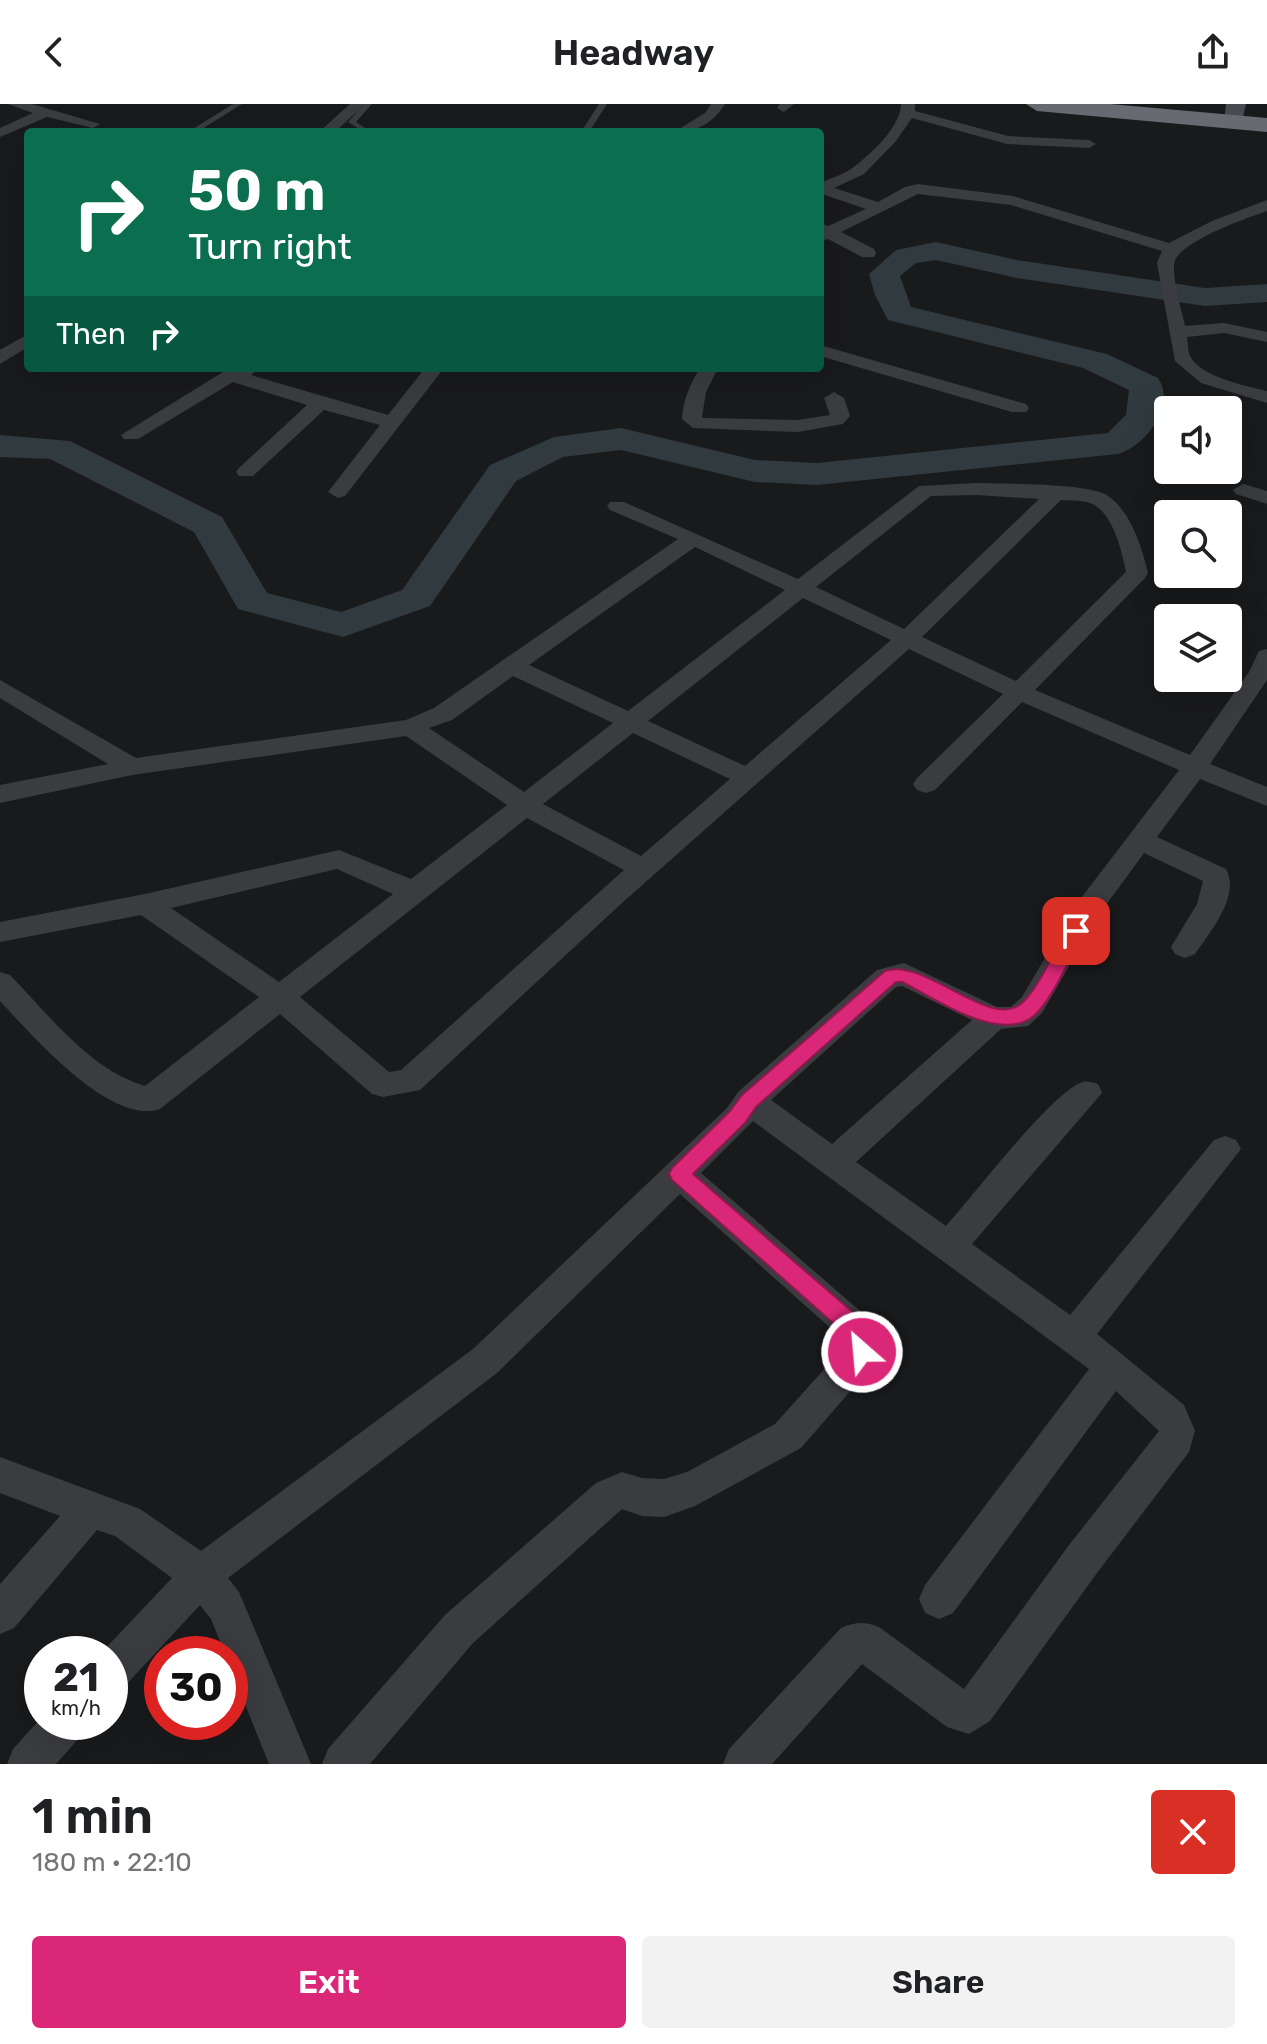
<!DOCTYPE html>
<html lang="en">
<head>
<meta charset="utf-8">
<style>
  body { margin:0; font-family:Rubik,sans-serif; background:#f2f2f2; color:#202124; height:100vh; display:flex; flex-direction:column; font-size:30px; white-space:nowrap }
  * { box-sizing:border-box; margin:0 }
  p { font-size:26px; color:#757577 }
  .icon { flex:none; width:44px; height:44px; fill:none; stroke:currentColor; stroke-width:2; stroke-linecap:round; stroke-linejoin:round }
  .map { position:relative; height:1660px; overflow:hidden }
  .sheet { display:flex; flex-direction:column; background:#fff; flex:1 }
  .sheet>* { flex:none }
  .top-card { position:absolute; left:24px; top:24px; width:800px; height:244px; border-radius:8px; box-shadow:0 8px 32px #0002; background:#0b6e4f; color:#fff; overflow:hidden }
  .tools { position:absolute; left:1154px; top:292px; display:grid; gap:16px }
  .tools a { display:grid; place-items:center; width:88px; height:88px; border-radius:8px; background:#fff; box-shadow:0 8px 32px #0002; font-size:40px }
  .speed { position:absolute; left:24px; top:1532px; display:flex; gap:16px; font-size:40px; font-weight:700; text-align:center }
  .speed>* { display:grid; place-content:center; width:104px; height:104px; border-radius:50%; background:#fff; box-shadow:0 8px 32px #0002; line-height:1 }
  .speed small { font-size:20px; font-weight:400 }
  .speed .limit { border:12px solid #d22; background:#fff; color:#111 }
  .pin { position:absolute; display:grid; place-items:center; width:68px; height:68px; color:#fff; margin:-34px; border-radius:16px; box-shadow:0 4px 12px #0006 }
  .me { position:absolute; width:88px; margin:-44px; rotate:333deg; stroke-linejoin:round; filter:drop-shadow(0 0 6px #0008) }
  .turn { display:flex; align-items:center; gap:28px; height:168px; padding:0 32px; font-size:36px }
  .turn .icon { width:104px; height:104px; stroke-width:2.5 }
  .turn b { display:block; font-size:56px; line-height:68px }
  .then { display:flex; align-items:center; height:76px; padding:0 32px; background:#0003; gap:16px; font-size:30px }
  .round { display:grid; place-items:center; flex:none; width:84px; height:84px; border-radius:8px; background:#f2f2f2 }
  .headline { display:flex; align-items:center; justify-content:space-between; height:136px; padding:0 32px }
  h1 { font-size:48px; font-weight:600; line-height:60px }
  .action { display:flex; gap:16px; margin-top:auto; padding:16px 32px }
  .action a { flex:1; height:92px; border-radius:8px; background:#db2777; color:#fff; font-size:32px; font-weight:600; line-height:92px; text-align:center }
  .action a+a { background:#f2f2f2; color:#202124 }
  header { display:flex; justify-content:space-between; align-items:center; height:104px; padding:0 32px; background:#fff; font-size:36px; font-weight:600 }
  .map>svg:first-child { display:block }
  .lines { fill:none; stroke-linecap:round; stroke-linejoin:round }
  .river { fill:#303a3f; fill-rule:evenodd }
  .lane { fill:#3b3c40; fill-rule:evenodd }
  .street { fill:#3b3c40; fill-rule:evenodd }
  .secondary { fill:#494b50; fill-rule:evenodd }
  .highway { fill:#676a71; fill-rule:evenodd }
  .route { fill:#db2777; stroke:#8e194d; stroke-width:2 }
</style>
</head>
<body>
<header><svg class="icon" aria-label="back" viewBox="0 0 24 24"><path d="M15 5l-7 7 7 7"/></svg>Headway<svg class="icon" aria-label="share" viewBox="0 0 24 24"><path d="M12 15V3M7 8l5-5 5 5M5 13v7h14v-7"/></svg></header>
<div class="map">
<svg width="1267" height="1660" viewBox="0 0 1267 1660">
  <rect width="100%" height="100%" fill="#191a1c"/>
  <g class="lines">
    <path class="river" d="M 936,138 L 1017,156 L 1205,184 L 1267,180 L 1267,198 L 1205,202 L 1017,174 L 936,156 L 916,159 L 900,172 L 911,203 L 1107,250 L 1158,274 C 1177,301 1145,343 1118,350 L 817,381 L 755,378 L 621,346 L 563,353 L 516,377 L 430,502 L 343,533 L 238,505 L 194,428 L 50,355 L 0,353 L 0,331 L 70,337 L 222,413 L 267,489 L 341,508 L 402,486 L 490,361 L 554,333 L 621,324 L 755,356 L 817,359 L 1108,329 L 1126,311 L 1129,286 L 1083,264 L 888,216 L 875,191 L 869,170 L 896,146 Z"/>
    <g class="lane">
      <polygon points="233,0 242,0 197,28 188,28"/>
      <polygon points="364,0 372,0 356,18 365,24 361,26 348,18"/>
      <polygon points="599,0 607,0 589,28 581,28"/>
    </g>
    <g class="street">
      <polygon points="8,0 32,0 100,20 93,24 47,13 0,33 0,24 33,9"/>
      <polygon points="350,0 365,0 335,28 319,28"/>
      <path d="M 711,0 L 725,0 C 712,20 697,28 674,28 L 705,9 Z"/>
      <polygon points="780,0 794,0 784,8 777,4"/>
      <path d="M 901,0 L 915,0 L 915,7 L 1008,32 L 1089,36 L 1096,40 L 1089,44 L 1007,40 L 912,14 L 896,37 L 864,70 L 834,84 L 878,98 L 905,83 L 918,80 L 1013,92 L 1169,139 L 1212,117 L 1267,96 L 1267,107 C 1247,114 1174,139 1174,161 C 1173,180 1181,203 1185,222 L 1224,219 L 1267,228 L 1267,238 L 1224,229 L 1187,233 C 1188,238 1188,247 1190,252 C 1200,273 1247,282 1267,287 L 1267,299 L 1201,279 L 1175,257 L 1157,159 L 1162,147 L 1011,101 L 918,90 L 841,128 L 874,145 L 876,149 L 874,153 L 862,153 L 828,135 L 820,137 L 820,119 L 828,122 L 866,105 L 822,90 L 820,79 C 831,74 846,70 855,62 C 872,49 901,22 901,0 Z"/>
      <polygon points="28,230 28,243 0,260 0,246"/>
      <polygon points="820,241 1026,300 1029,304 1026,308 1012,308 820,252"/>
      <polygon points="237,264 259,264 251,271 388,311 425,264 444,264 345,392 338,394 328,388 380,321 324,306 253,372 239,372 236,368 239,364 307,301 233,278 138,335 124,335 121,331 223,268"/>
      <path d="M 700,264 L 718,264 L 706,288 L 702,313 L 704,314 L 798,316 L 830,311 L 824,294 L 834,288 L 844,294 L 850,312 L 843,320 L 798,328 L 693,324 L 682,315 C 683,296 690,280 700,264 Z"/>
      <path d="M 977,379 C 1003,380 1090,379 1108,392 C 1131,408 1142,443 1148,469 L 1145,474 L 1035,586 L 1190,651 L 1249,568 L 1259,547 L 1267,545 L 1267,576 L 1210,660 L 1267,683 L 1267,702 L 1200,675 L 1157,733 L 1226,765 C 1241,792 1209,829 1195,850 L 1185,854 L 1175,850 L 1171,843 L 1197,800 L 1203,777 L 1144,749 L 1098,812 L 1042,909 L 1028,922 L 1001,925 L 856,1058 L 946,1122 C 973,1092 1049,992 1080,979 C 1087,976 1091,978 1098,980 L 1102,989 L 972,1140 L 1070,1211 L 1214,1036 L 1225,1032 L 1236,1036 L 1241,1045 L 1097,1230 L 1184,1301 L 1195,1327 L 1189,1348 L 1097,1469 L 990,1617 L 969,1630 L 947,1623 L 862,1560 L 772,1660 L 723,1660 L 729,1645 L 841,1524 C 856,1518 864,1517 879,1523 L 964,1585 L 1069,1441 L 1159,1327 L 1116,1287 L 953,1509 L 939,1515 L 925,1509 L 919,1495 L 925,1481 L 1089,1265 L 753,1017 L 701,1069 L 874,1219 C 881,1233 881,1245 874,1260 L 801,1344 L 695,1402 L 664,1413 L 642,1412 L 622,1405 L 473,1539 L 370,1660 L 322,1660 L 328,1645 L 445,1511 L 596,1379 L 622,1368 L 642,1374 L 664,1375 L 687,1368 L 775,1320 L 845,1242 L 845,1237 L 680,1090 L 497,1269 L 228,1474 L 239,1488 L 311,1660 L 269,1660 L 230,1563 L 230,1550 L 225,1550 L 211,1515 L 200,1501 L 124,1583 L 110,1589 L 110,1550 L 100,1550 L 172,1474 L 115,1432 L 97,1426 L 14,1524 L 0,1530 L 0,1480 L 60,1412 L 0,1389 L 0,1353 L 140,1405 L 201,1447 L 473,1245 L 727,1004 L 738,988 L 877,866 L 904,859 L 997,903 L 1011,903 L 1022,893 L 1078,798 L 1179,666 L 1022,598 L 935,686 L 926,689 L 917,686 L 913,680 L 917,674 L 1003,590 L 909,545 L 622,799 L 420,986 L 383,993 L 372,990 L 280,910 L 160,1005 C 110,1022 31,930 0,897 L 0,868 L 10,871 C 48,910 90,966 145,982 L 259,893 L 141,811 L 0,838 L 0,818 L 145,790 L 339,746 L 411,775 L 507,701 L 406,632 L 132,671 L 0,699 L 0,681 L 108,660 L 0,594 L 0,576 L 136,654 L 406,616 L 434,604 L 678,435 L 610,406 L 607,402 L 610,398 L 624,398 L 798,475 L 919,382 ZM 977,391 L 1039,395 L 904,525 L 816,483 L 931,392 ZM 1061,396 C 1069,397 1079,396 1087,398 C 1112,404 1122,447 1126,468 L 1016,577 L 922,533 ZM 695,443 L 785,486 L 628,607 L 529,561 ZM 803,494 L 891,536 L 745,662 L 648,617 ZM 513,572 L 613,619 L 524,688 L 429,624 L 452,616 ZM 633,629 L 730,675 L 641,752 L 543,700 ZM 527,714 L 624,766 L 401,966 L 389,968 L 300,893 ZM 337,765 L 393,790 L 279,878 L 171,804 ZM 902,882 L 972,916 L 832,1040 L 771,996 L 896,883 Z"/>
      <polygon points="1243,380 1267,387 1267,400 1236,390 1233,386"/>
      <polygon points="42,1613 42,1618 86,1618 80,1633 56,1660 7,1660 13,1645"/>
    </g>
    <polygon class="secondary" points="1226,0 1246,0 1241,22 1234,24 1224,18"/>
    <polygon class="highway" points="1026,0 1110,0 1267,14 1267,28 1037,7"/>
  </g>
  <path class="route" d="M 1076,820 L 1085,827 C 1071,851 1056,888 1038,908 C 1005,944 937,895 902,878 L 896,878 L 756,1003 L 745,1019 L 693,1070 L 870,1223 L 874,1248 L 870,1255 L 862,1258 L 854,1255 L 851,1235 L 672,1076 L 669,1070 L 672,1064 L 730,1007 L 742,991 L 885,867 C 927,853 994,932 1025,896 C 1043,876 1055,845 1069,822 Z"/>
</svg>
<div class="tools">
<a><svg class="icon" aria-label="sound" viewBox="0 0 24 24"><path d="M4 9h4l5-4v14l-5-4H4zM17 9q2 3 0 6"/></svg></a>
<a><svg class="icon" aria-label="search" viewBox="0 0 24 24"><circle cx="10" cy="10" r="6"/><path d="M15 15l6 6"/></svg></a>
<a><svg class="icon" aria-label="layers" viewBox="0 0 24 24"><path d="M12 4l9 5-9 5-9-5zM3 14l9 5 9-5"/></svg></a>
</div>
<div class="speed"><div>21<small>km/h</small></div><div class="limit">30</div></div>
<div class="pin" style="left:1076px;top:827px;background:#d93025"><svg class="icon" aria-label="arrive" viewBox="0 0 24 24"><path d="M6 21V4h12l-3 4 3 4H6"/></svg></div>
<svg class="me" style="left:862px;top:1248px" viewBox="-20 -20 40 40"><circle r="17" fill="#db2777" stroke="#fff" stroke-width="3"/><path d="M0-11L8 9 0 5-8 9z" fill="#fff"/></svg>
<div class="top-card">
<div class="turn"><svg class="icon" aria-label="right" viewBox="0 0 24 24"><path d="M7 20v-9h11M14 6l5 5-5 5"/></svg><div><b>50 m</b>Turn right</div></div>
<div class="then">Then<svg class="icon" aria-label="right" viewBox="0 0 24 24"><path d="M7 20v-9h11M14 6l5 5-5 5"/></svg></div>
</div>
</div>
<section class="sheet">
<div class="headline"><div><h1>1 min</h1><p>180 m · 22:10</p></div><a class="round" style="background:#d93025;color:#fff"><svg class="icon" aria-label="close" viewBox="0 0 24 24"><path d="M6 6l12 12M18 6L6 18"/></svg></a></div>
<div class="action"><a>Exit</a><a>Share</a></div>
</section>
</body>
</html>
